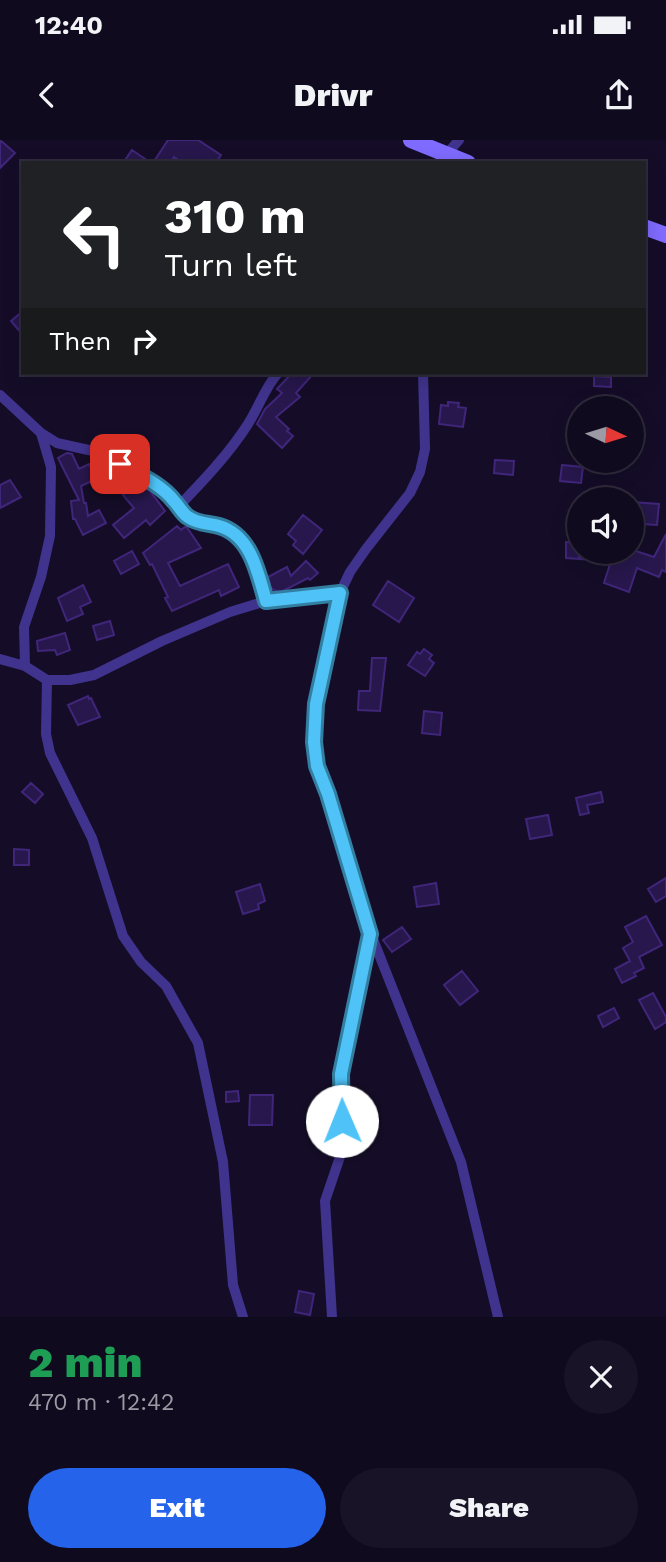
<!DOCTYPE html>
<meta charset="utf-8">
<style>
body{margin:0;font-family:"Work Sans",sans-serif;background:#191327;color:#f1f3f6;height:100vh;display:flex;flex-direction:column;font-size:26px;white-space:nowrap}
*{box-sizing:border-box;margin:0}
p{font-size:23px;color:#9c9aa4}
.icon{flex:none;width:38px;height:38px;fill:none;stroke:currentColor;stroke-width:2;stroke-linecap:round;stroke-linejoin:round}
.map{position:relative;height:1177px;overflow:hidden}
.side{display:flex;flex-direction:column;background:#100a1e;flex:1}
.side>*{flex:none}
.top-card{position:absolute;left:21px;top:21px;width:625px;height:214px;border-radius:0px;box-shadow:0 4px 18px #0003,0 0 0 2px #302b3c;background:#202124;color:#fff;overflow:hidden}
.needle{width:46px;rotate:94deg}
.fabs{position:absolute;left:567px;top:256px;display:grid;gap:14px}
.fabs a{display:grid;place-items:center;width:77px;height:77px;border-radius:50%;background:#100a1e;box-shadow:0 4px 18px #0003,0 0 0 2px #302b3c;font-size:35px}
.pin{position:absolute;display:grid;place-items:center;width:60px;height:60px;color:#fff;margin:-30px;border-radius:14px;box-shadow:0 4px 10px #0006}
.me{position:absolute;width:77px;margin:-38px;rotate:359deg;stroke-linejoin:round;filter:drop-shadow(0 0 5px #0008)}
.turn{display:flex;align-items:center;gap:24px;height:147px;padding:0 28px;font-size:32px}
.turn .icon{width:91px;height:91px;stroke-width:2.5}
.turn b{display:block;font-size:49px;line-height:60px}
.then{display:flex;align-items:center;height:66px;padding:0 28px;background:#0003;gap:14px;font-size:26px}
.round{display:grid;place-items:center;flex:none;width:74px;height:74px;border-radius:37px;background:#191327}
.overview{display:flex;align-items:center;justify-content:space-between;height:119px;padding:0 28px}
h1{font-size:42px;font-weight:800;line-height:52px;color:#1e9e55}
.primary-button{display:flex;gap:14px;margin-top:auto;padding:14px 28px}
.primary-button a{flex:1;height:80px;border-radius:42px;background:#2563eb;color:#fff;font-size:28px;font-weight:800;line-height:80px;text-align:center}
.primary-button a+a{background:#191327;color:#f1f3f6}
.status{display:flex;justify-content:space-between;align-items:center;height:49px;padding:0 35px;background:#100a1e;direction:ltr}
.status svg{height:19px;fill:currentColor}
header{display:flex;justify-content:space-between;align-items:center;height:91px;padding:0 28px;background:#100a1e;font-size:32px;font-weight:800}
.map>svg:first-child{display:block}
.building{fill:#27174c;stroke:#40267a;stroke-width:2}
.lines{fill:none;stroke-linecap:round;stroke-linejoin:round}
.street{stroke:#40338d;stroke-width:10}
.secondary{stroke:#7f6bff;stroke-width:16}
.route-casing{stroke:#337fa1;stroke-width:18}
.route{stroke:#4fc3f7;stroke-width:12}
</style>
<div class="status"><b>12:40</b><svg viewBox="0 0 49 12"><path d="M0 12V9h3v3zM5 12V6h3v6zM10 12V3h3v9zM15 12V0h3v12zM26 1h20v11H26zM47 4h2v5h-2z"/></svg></div>
<header><svg class="icon" aria-label="back" viewBox="0 0 24 24"><path d="M15 5l-7 7 7 7"/></svg>Drivr<svg class="icon" aria-label="share" viewBox="0 0 24 24"><path d="M12 15V3M7 8l5-5 5 5M5 13v7h14v-7"/></svg></header>
<div class="map">
<svg width="666" height="1177" viewBox="0 0 666 1177">
<rect width="100%" height="100%" fill="#150d28"/>
<path class="building" d="M0,0L15,13L0,28Z
M168,0H198L221,15L216,23H183L174,17L170,23H153Z
M132,10L151,23H123Z
M23,171V195L11,181Z
M292,233H314L296,253L300,257L276,277L289,289L287,291L293,296L282,308L257,284L265,269L282,253L277,249Z
M594,236L611,237V247L594,246Z
M448,262L459,263L458,267L466,268L463,287L439,284L441,265L448,266Z
M67,313L72,314L79,329L89,324L96,339L81,346L84,363H86L88,376L99,370L106,383L83,395L75,379H73L71,361L79,360L58,318Z
M495,320L514,321L513,335L494,333Z
M562,325L583,327L581,343L560,341Z
M10,340L21,357L0,368V345Z
M137,342L150,351L165,371L150,385L146,380L124,398L113,385L134,368L123,355Z
M632,362L659,364L657,385L643,384L642,387H640L636,405H632Z
M303,375L322,390L303,414L293,405L296,401L288,394Z
M177,386L181,390L186,386L201,408L168,423L180,446L228,424L239,447L221,456L219,450L172,471L165,458L168,457L152,424L150,425L143,413Z
M666,394V432L662,430L659,437L637,428L629,452L604,443L611,421L580,419V411H636L654,417Z
M566,402L578,403L579,419L566,418Z
M132,411L139,424L121,434L114,421Z
M306,421L318,433L310,440L308,438L283,451L274,452L276,451L271,448L268,437L287,427L291,436Z
M388,441L414,458L399,482L373,465Z
M83,445L91,462L80,467L83,474L67,481L58,458Z
M110,481L114,495L97,500L93,486Z
M65,493L70,510L57,515L55,510L38,511L37,501Z
M424,509L432,515L429,519L434,523L425,536L408,525L417,512L420,514Z
M372,518H386L380,571L358,570L359,551H370Z
M88,556L89,559L91,558L100,577L78,585L68,565Z
M424,571L442,573L440,595L422,593Z
M31,643L43,654L35,663L22,652Z
M601,652L603,662L587,665L589,673L580,675L576,658Z
M548,675L552,695L530,699L526,679Z
M14,709L29,710V725H14Z
M666,738V756L656,762L648,749Z
M436,743L439,764L417,767L414,747Z
M260,744L265,761L258,764L259,769L243,774L236,752Z
M646,776L662,805L639,817L644,828L634,833L636,836L622,843L615,829L630,821L623,808L633,802L625,787Z
M402,787L411,799L392,812L383,800Z
M462,831L478,851L460,865L444,845Z
M653,853L666,877V882L655,889L639,860Z
M614,868L619,878L603,887L598,876Z
M238,951L239,961L226,962V952Z
M250,955H273L272,985H249Z
M299,1151L314,1154L310,1175L295,1172Z"/>
<g class="lines">
<path class="street" d="M439,23L459,0
M423,233L425,309L420,332L410,353L366,409L350,432L340,453L316,564L314,602L317,626L328,654L371,794L461,1022L498,1177
M0,255L41,293L51,327L50,396L41,437L24,487L25,526
M41,293L57,303L93,311L120,324L149,340L174,360L186,376L197,382L221,386L238,396L258,432L266,461
M178,367C202,342 229,314 248,284C259,267 265,247 278,233
M0,519L25,526L47,540H70L94,535L162,501L230,472L266,461L340,453
M47,540L46,594L50,613L92,698L123,796L141,822L166,846L198,903L223,1022L233,1145L243,1177
M332,1177L325,1061L343,1008L341,934L371,794"/>
<path class="secondary" d="M411,0L468,23
M644,87L666,95"/>
</g>
<g class="lines">
<defs>
<path id="route" d="M120,324C137,334 161,344 174,361C179,366 182,373 188,377C198,384 208,383 219,386C251,395 258,433 266,461L340,453L316,564L314,602L317,626L328,654L370,794L341,934L342,981"/>
</defs>
<use href="#route" class="route-casing"/>
<use href="#route" class="route"/>
</g>
</svg>
<div class="fabs">
<a><svg class="needle" viewBox="-14 -14 28 28"><path d="M0-13l5 13h-10z" fill="#e53935"/><path d="M0 13l5-13h-10z" fill="#9c9aa4"/></svg></a>
<a><svg class="icon" aria-label="sound" viewBox="0 0 24 24"><path d="M4 9h4l5-4v14l-5-4H4zM17 9q2 3 0 6"/></svg></a>
</div>
<div class="pin" style="left:120px;top:324px;background:#d93025"><svg class="icon" aria-label="arrive" viewBox="0 0 24 24"><path d="M6 21V4h12l-3 4 3 4H6"/></svg></div>
<svg class="me" style="left:342px;top:981px" viewBox="-20 -20 40 40"><circle r="19" fill="#fff"/><path d="M0-13L10 11 0 6-10 11z" fill="#4fc3f7"/></svg>
<div class="top-card">
<div class="turn"><svg class="icon" aria-label="left" viewBox="0 0 24 24"><path d="M17 20v-9H6M10 6l-5 5 5 5"/></svg><div><b>310 m</b>Turn left</div></div>
<div class="then">Then<svg class="icon" aria-label="right" viewBox="0 0 24 24"><path d="M7 20v-9h11M14 6l5 5-5 5"/></svg></div>
</div>
</div>
<section class="side">
<div class="overview"><div><h1>2 min</h1><p>470 m · 12:42</p></div><a class="round"><svg class="icon" aria-label="close" viewBox="0 0 24 24"><path d="M6 6l12 12M18 6L6 18"/></svg></a></div>
<div class="primary-button"><a>Exit</a><a>Share</a></div>
</section>
